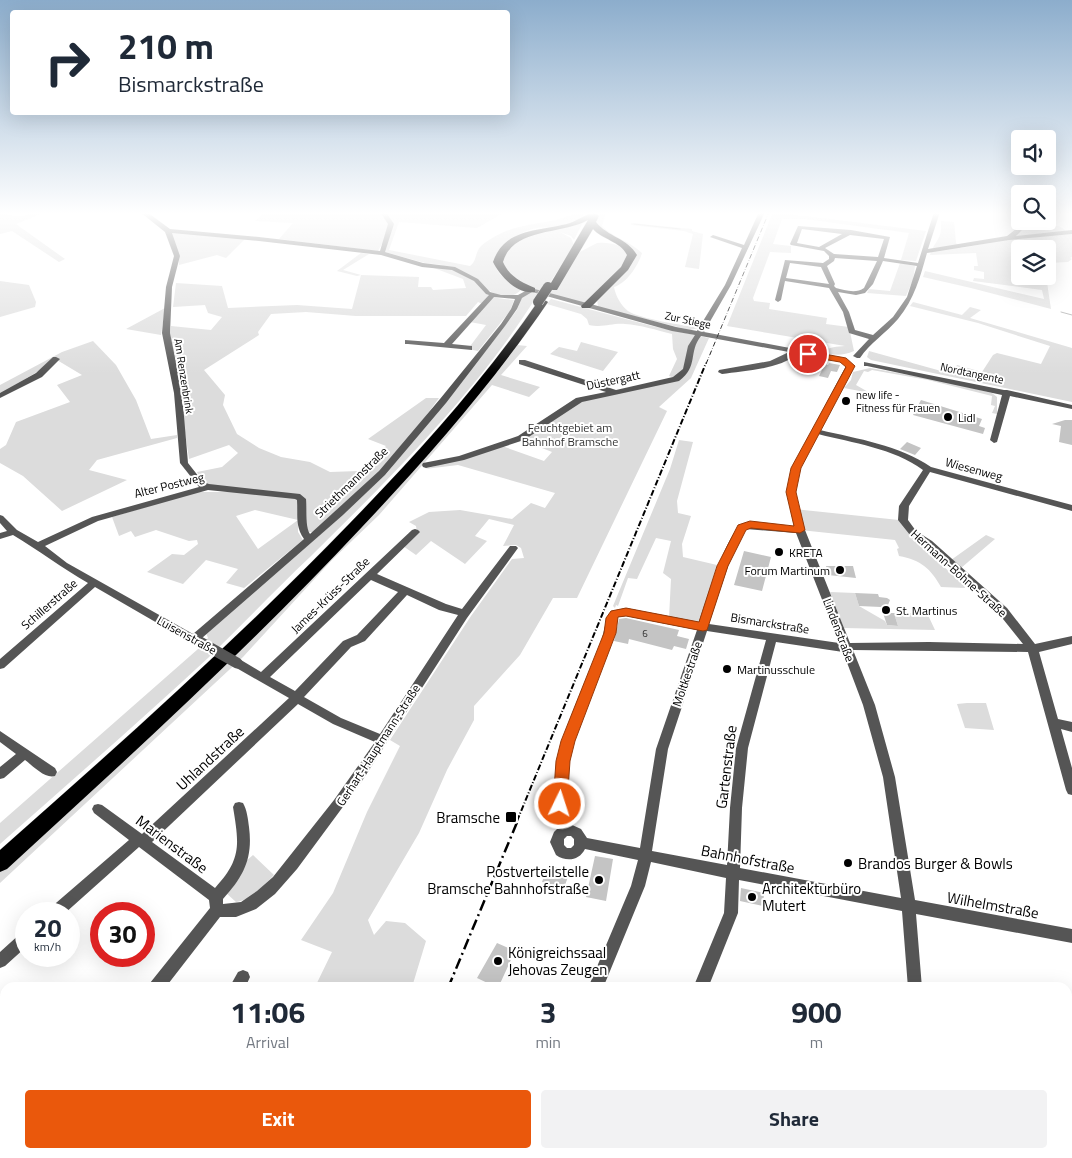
<!DOCTYPE html>
<meta charset="utf-8">
<style>
body{margin:0;font-family:"Titillium Web",sans-serif;background:#f2f2f3;color:#1f2937;height:100vh;display:flex;flex-direction:column;font-size:19px;white-space:nowrap}
*{box-sizing:border-box;margin:0}
p{font-size:16px;color:#747a83}
.icon{flex:none;width:28px;height:28px;fill:none;stroke:currentColor;stroke-width:2;stroke-linecap:round;stroke-linejoin:round}
.map{position:relative;flex:1;overflow:hidden}
.side{position:absolute;left:0px;top:982px;width:1072px;height:176px;display:flex;flex-direction:column;background:#fff;border-radius:15px 15px 0 0;box-shadow:0 5px 20px #0002}
.side>*{flex:none}
.banner{position:absolute;left:10px;top:10px;width:500px;height:105px;border-radius:5px;box-shadow:0 5px 20px #0002;background:#fff;color:#1f2937;overflow:hidden}
.fabs{position:absolute;left:1011px;top:130px;display:grid;gap:10px}
.fabs a{display:grid;place-items:center;width:45px;height:45px;border-radius:5px;background:#fff;box-shadow:0 5px 20px #0002;font-size:25px}
.speed{position:absolute;left:15px;top:902px;display:flex;gap:10px;font-size:25px;font-weight:700;text-align:center}
.speed>*{display:grid;place-content:center;width:65px;height:65px;border-radius:50%;background:#fff;box-shadow:0 5px 20px #0002;line-height:1}
.speed small{font-size:12px;font-weight:400}
.speed .limit{border:8px solid #d22;background:#fff;color:#111}
.pin{position:absolute;display:grid;place-items:center;width:42px;height:42px;color:#fff;margin:-21px;border:2px solid #fff;border-radius:50%;box-shadow:0 1px 5px #0007}
.me{position:absolute;width:55px;margin:-28px;rotate:4deg;stroke-linejoin:round;filter:drop-shadow(0 0 4px #0008)}
.turn{display:flex;align-items:center;gap:18px;height:105px;padding:0 25px;font-size:22px}
.turn .icon{width:65px;height:65px;stroke-width:2.5}
.turn b{display:block;font-size:35px;line-height:42px}
.eta{display:flex;justify-content:space-evenly;align-items:center;height:85px;text-align:center}
.eta b{font-size:30px;font-weight:700;line-height:35px}
.primary-button{display:flex;gap:10px;margin-top:auto;padding:10px 25px}
.primary-button a{flex:1;height:58px;border-radius:5px;background:#ea580c;color:#fff;font-size:20px;font-weight:700;line-height:58px;text-align:center}
.primary-button a+a{background:#f2f2f3;color:#1f2937}
.map>svg:first-child{display:block}
.green{fill:#dcdcdc;fill-rule:evenodd}
.lines{fill:none;stroke-linecap:round;stroke-linejoin:round}
.stream{stroke:#a3a3a3;stroke-width:1}
.building{fill:#c4c4c4}
.highway-casing{stroke:#dbdbdb;stroke-width:1}
.minor{fill:#555;fill-rule:evenodd}
.highway{fill:#000;fill-rule:evenodd}
.rail-far2{stroke:#000;stroke-width:1;stroke-dasharray:5 2 0.5 2;stroke-linecap:butt}
.rail-far1{stroke:#000;stroke-width:2;stroke-dasharray:6 2 1 2;stroke-linecap:butt}
.rail{stroke:#000;stroke-width:2.5;stroke-dasharray:11 4 2 4;stroke-linecap:butt}
.highway-bridge-casing{stroke:#dbdbdb;stroke-width:11;stroke-linecap:butt}
.minor-bridge{stroke:#555;stroke-width:11}
.highway-bridge{stroke:#000;stroke-width:10}
.route{fill:#ea580c;stroke:#983908}
.poi-dot{fill:#000;stroke:#fff;stroke-width:2}
.labels{text-anchor:middle;dominant-baseline:central;stroke-width:4;stroke-linejoin:round;paint-order:stroke}
.number-label{font-size:10px;fill:#313131}
.far-street-label{font-size:11px;fill:#000;stroke:#fff}
.far-poi-label{font-size:11px;fill:#000;stroke:#fff;text-anchor:start}
.street-label{font-size:12px;fill:#000;stroke:#fff}
.poi-label{font-size:12px;fill:#000;stroke:#fff;text-anchor:start}
.park-label{font-size:12px;fill:#333;stroke:#fff}
.near-street-label{font-size:15px;fill:#000;stroke:#fff}
.near-poi-label{font-size:15px;fill:#000;stroke:#fff;text-anchor:start}
</style>
<div class="map">
<svg width="1072" height="1158" viewBox="0 0 1072 1158">
<rect width="100%" height="100%" fill="#fff"/>
<path class="green" d="M39,212H46L16,224L65,259L59,262L12,231L0,234V214L22,216Z
M265,212H505L477,228L399,222L389,250L470,266C477,261 475,252 481,246C505,226 527,226 556,220C570,217 571,212 586,212C575,230 550,225 532,229C516,234 482,254 500,274C506,281 514,285 522,289C507,305 487,291 476,280C488,298 493,298 514,300L510,311L478,351L468,349L486,325L470,322L485,305L478,302L466,316H356L306,312L271,314L258,332L259,335L204,370L225,395L223,405L237,434L259,448L281,457L310,462L330,472L359,471L386,446L368,439L426,398H439L423,420L378,473L313,532H309L305,529L306,516L294,494L220,487L203,483L197,472L222,467L238,453L229,445L189,459L170,333L171,326L211,330L222,317L208,313L205,305L173,307L176,283L222,286L228,308L297,305L352,309L361,275L357,276L337,271L361,253L369,254L343,270L361,275L419,277L418,287H431L433,290L466,288L463,279L434,268L443,265L425,263L385,252L382,244L378,251L279,239L293,223L255,221Z
M601,212H606L602,226C613,238 630,241 642,253C638,266 627,283 614,287C616,297 621,305 628,311C640,319 683,325 699,328L690,330L604,309L598,306L597,300C608,288 634,268 635,252L629,246L599,230L597,220Z
M773,212L926,231L916,261L901,260L909,233L805,219H782L773,244L791,246V253L770,252L753,298L754,301L770,303L769,309L827,318L826,324L849,327L854,351C843,356 834,355 823,353C828,346 838,347 845,346L727,326Z
M584,220L574,240L571,236L560,232L571,238L574,245L543,294C527,289 505,283 499,265C489,234 568,229 584,220Z
M941,221L954,222L956,243L961,248L1012,239L1072,234V257L1070,258L1072,259L1068,262L1048,263V249H1020V276H1046L1051,309L971,288L923,277L925,271L1044,299L1042,290L973,281L974,278L984,279V272L974,270V266H978L976,253L930,255C936,238 942,241 941,221Z
M631,223L692,229V231L703,234L699,269L685,267L693,234L684,231L631,225Z
M1059,226L1068,232L1014,237L1024,227Z
M171,232L245,239L226,258L217,255L179,265V255Z
M597,243C612,242 621,245 632,255L586,306L548,295L574,255Z
M900,263L915,266L913,280L906,296L867,293L869,289L890,291Z
M0,281L29,285L36,302L35,307L0,317Z
M530,292L538,294C480,389 389,479 310,557C275,590 242,625 208,658C140,721 70,782 0,844V823L198,649L208,638L206,633L344,514L387,473L488,348L517,310L521,299Z
M551,299L652,326L709,338L691,378L659,407L667,411L577,598H553L520,655L474,706V720L447,770L419,833L368,920L374,935L386,921L405,923L426,941L412,987H315L332,952L301,940L333,893L367,812L400,746L390,740L471,616L512,559L524,558L521,548L516,545L503,546L514,525L489,519L475,536L487,541L465,564L431,541L416,555L403,546L417,532L416,526L409,522L429,512L460,510L512,519L531,503L545,508L555,493L458,465L425,469L502,446L544,461L552,452L522,440L578,402L678,379L669,376L677,359L673,349L672,334C656,330 641,325 625,324C611,323 604,328 589,325L587,319L581,314L547,304Z
M913,302L962,315L970,307L981,310L970,318L1072,348V402L871,360L867,357L869,351L952,374L957,365L982,372L993,355L997,353L1041,364L1050,346L978,323L910,306Z
M165,308L161,335L126,329Z
M93,341L116,365L136,400L151,439L177,435V438L97,460L89,470L127,480L62,511L23,476L0,463V449L6,445L16,422L70,402L57,385L82,375L57,360L0,394V385L62,352Z
M581,342L618,352L603,371L550,354L559,347L577,351Z
M517,345L527,346L501,375L540,387L529,397L492,385L379,515L332,560L243,657L0,883V869L223,664Z
M870,368L943,381L992,393L997,397V414L992,413L995,406L991,405L992,396L928,380L872,370L868,372L864,371L856,385L870,393L844,388L851,380L853,372Z
M679,440L693,442L677,501L678,513L691,516L682,544L683,557L717,565L699,622L669,618L671,579L663,573L671,541L656,538L637,579L628,578L618,606L616,605L615,608L613,606L670,469Z
M196,492H246L295,498L298,500V532L303,540L244,588L226,583L238,569L206,560L183,584L147,572L172,554L184,555L198,544L197,540L189,541L156,530L135,537L131,531L119,536L112,517ZM255,510L298,520L258,549L236,516Z
M794,509L899,520L914,538L931,552L930,555L964,584L965,588L941,587C931,569 921,560 899,556L897,549L899,548L895,540L800,530Z
M986,535L995,539L961,568L951,560Z
M830,592L855,593L859,606L885,621L887,625L898,626L894,613H927L935,630L844,628Z
M967,703H986L994,730L965,728L957,704Z
M253,855L274,875C264,885 252,900 236,902L225,892L245,862Z"/>
<g class="lines">
<path class="stream" d="M634,224L680,229
M1061,312L1072,315"/>
</g>
<path class="building" d="M820,363L828,365L829,363L840,365L837,372L831,371L828,378L819,376L822,370L817,369Z
M921,400L982,419L979,426L985,428L983,434L913,415Z
M1065,420H1072V445L1059,442L1061,426L1052,424Z
M907,442L921,448L915,455L900,449Z
M744,551L771,557L762,591L734,585Z
M826,566H853L856,578L828,575Z
M855,593L878,594L879,597L887,598L890,600L888,605L890,613H894L898,626L887,625L881,607L859,606Z
M626,618L679,630L677,636L689,639L686,649L674,646L672,650L629,639L628,644L614,641L619,619Z
M595,856L613,859L606,901L586,897Z
M548,865L570,871L564,888L542,882Z
M741,888L764,893L763,906L740,901Z
M497,943L515,951L498,988L477,978Z"/>
<g class="lines">
<defs>
<path id="highway" d="M595,213L599,216L596,222C608,237 627,238 637,255L628,270L590,308H582L581,306L621,267L627,255C620,241 603,240 593,229L557,290H549L548,288L588,220C562,235 513,227 503,262C509,276 521,282 535,288V292C517,295 500,276 493,262C505,227 540,232 570,223C579,220 585,214 595,213Z
M543,299L548,302C493,383 429,456 362,527C250,647 128,758 7,869L0,872V850C120,744 240,637 351,522C419,452 484,380 539,300Z"/>
</defs>
<use href="#highway" class="highway-casing"/>
<path class="minor" d="M140,212H147L170,229L259,237L380,251L388,224L380,212H386L394,224L385,252L423,263L455,267L478,279L490,292L501,295H518L531,288L676,327L697,331L725,285L742,248L710,237L713,235L744,245L759,212H765L731,285L704,332L843,358L847,360L843,362L797,354C781,369 743,371 722,374L718,372L719,370L770,361L789,352L701,336C688,352 699,366 679,381L582,402L524,440L464,460L426,468L423,467L422,465L423,463L459,456L518,436L576,398L606,392L519,364V360H525L616,390L673,377L683,369L688,346L695,335L672,331L532,292L522,298L517,309L505,326L446,403L385,475L343,515L202,638L203,641L202,644L198,645L190,642L95,587L4,668L0,669V659L88,583C62,568 38,550 13,535L0,539V533L7,531L0,523V515L3,516L17,530L38,542L92,517L199,487L180,463L174,393L162,333L166,287L174,256L165,232ZM172,233L259,241L381,255L422,267L452,270L474,281L486,294L489,295L444,343L405,340V344H408L472,350V346L452,344L494,297L515,299L511,309L501,324L440,399L379,471L310,534C305,527 307,509 306,499L300,494L209,484L203,482L188,463L182,393L170,333L172,287L180,256ZM208,490L295,499L297,500C298,516 295,526 304,539L193,634L67,563L45,546L98,521Z
M934,212H940L928,249L1007,236L1016,229L1020,220V221H1025L1022,230L1016,236L1072,230V234L1009,240L927,253C920,277 915,298 898,319C886,333 870,343 860,358H857L853,356L869,339L849,333L843,312L829,288L785,281L781,300L778,302L775,300L785,260L823,263L829,259V256L824,251L791,245L790,244L798,226L851,230L890,237L884,258L918,263ZM802,229L842,234L819,247L797,243ZM850,235L884,239L878,257L834,254L825,248ZM835,258L877,261L864,288C856,294 844,290 836,288L834,286L835,284L827,266L834,261ZM883,261L917,266L907,297L893,317L873,335L855,330L849,312L838,292L856,295L865,293L873,284ZM790,263L821,267L829,284L786,278Z
M53,357H56L60,359L42,377L0,398V393L36,373Z
M864,362L1004,390H1007L1072,405V409L1010,396L997,442L994,443L990,440L1002,395L867,366H864Z
M847,364H850L854,366L820,430C858,439 899,445 931,467L1072,505V511L930,472L909,506L908,520L916,531L932,541L1007,608L1035,644L1072,636V644L1039,652L1058,719L1072,722V732L1061,729L1072,768V795L1068,794L1066,790L1028,652L853,650L875,705L895,777L915,900L1072,929V943L916,914L922,988H908L902,911L739,880L738,913L708,988H693L724,913L726,878L651,862L645,886L603,988H588L631,886L638,860L585,849C579,861 566,862 556,855L550,842L554,832L558,828C544,763 576,706 599,648C604,635 604,623 611,611L626,608L699,622C705,604 728,528 744,523L794,527L787,492L792,468ZM818,434C853,443 893,448 923,470L899,506L898,520L910,535L926,545L999,614L1023,644L929,642L850,643L805,530L795,492L800,468ZM746,529L796,533L839,643L709,624L728,566ZM626,616L697,630L656,749L640,848L587,838L581,829L570,824C556,761 588,705 610,647C614,637 614,627 618,617ZM707,631L766,640L736,748L730,808L727,865L652,851L668,749ZM776,642L843,652L863,705L883,777L901,898L740,868L742,808L748,748ZM567,836H571L574,839V845L571,848H567L564,845V839Z
M415,529L418,530L420,532L418,534L377,574L446,604L462,609L510,546H516L518,548L467,618L362,781L297,869L275,894L256,909L236,917H220L165,988H148L150,983L210,908L209,900L139,847L64,914H47L49,909L129,840L94,813L92,809L94,805L98,804L102,805L142,834L289,698L233,666L232,663L233,660H241L261,672L412,530ZM371,580L398,592L357,635L343,641L295,691L270,677ZM407,595L439,610L458,615L380,734L341,718L304,697L351,647L365,641ZM298,704L333,724L375,742L334,800L273,877L257,891L241,902L223,904V899C244,876 253,858 249,827C248,819 247,810 243,803L239,802L235,803L233,807C239,844 242,859 215,888L152,842Z
M0,731L55,768L57,772L55,776C45,779 33,766 25,760L4,778L0,779V767L16,754L0,742Z
M26,931V947L5,966L0,968V952L21,933Z
M243,970L248,972L250,977L245,988H229L238,972Z
M5,1143V1154H12L9,1158H0V1145Z
M91,1154H110L111,1158H92Z
M515,1154H532L531,1158H514Z
M624,1154H640L639,1158H623Z
M907,1154H923L922,1158H906Z"/>
<use href="#highway" class="highway"/>
<path class="rail-far2" d="M706,364L769,212"/>
<path class="rail-far1" d="M517,821L706,363"/>
<path class="rail" d="M448,988L518,820
M361,1158L363,1154
M370,1158L373,1154"/>
<defs>
<path id="highway-bridge" d="M538,302L548,287"/>
</defs>
<use href="#highway-bridge" class="highway-bridge-casing"/>
<path class="minor-bridge" d="M200,642L237,663"/>
<use href="#highway-bridge" class="highway-bridge"/>
</g>
<linearGradient id="sky" x2="0" y2="1"><stop stop-color="#8cadcc"/><stop offset="0.57" stop-color="#fff"/><stop offset="1" stop-color="#fff" stop-opacity="0"/></linearGradient>
<rect width="1072" height="374" fill="url(#sky)"/>
<path class="route" d="M808,351L846,358L855,366L801,468L796,492L805,530L800,533L751,528L746,530L728,566L707,630L703,631L626,616L618,617L616,633L575,741L570,761L567,804L565,808L560,810L555,808L553,804L556,761L561,741L604,633L606,618L611,611L626,608L699,622L717,566L738,525L750,521L794,526L786,492L791,468L846,367L840,362L805,356V352Z"/>
<g class="poi-dot">
<circle cx="846" cy="401" r="5"/>
<circle cx="948" cy="417" r="5"/>
<circle cx="779" cy="552" r="5"/>
<circle cx="840" cy="570" r="5"/>
<circle cx="886" cy="610" r="5"/>
<circle cx="727" cy="669" r="5"/>
<rect x="505" y="811" width="12" height="12" rx="2.5"/>
<circle cx="848" cy="863" r="5"/>
<circle cx="599" cy="880" r="5"/>
<circle cx="752" cy="897" r="5"/>
<circle cx="498" cy="961" r="5"/>
</g>
<g class="labels">
<g class="number-label">
<text x="645" y="633">6</text>
</g>
<g class="far-street-label">
<text transform="translate(688 320) rotate(12)">Zur Stiege</text>
<text transform="translate(972 373) rotate(12)">Nordtangente</text>
<text transform="translate(184 376) rotate(81)">Am Renzenbrink</text>
</g>
<g class="far-poi-label">
<text x="856" y="395">new life -<tspan x="856" dy="13">Fitness für Frauen</tspan></text>
</g>
<g class="street-label">
<text transform="translate(613 380) rotate(-12)">Düstergatt</text>
<text transform="translate(974 469) rotate(15)">Wiesenweg</text>
<text transform="translate(351 482) rotate(-44)">Striethmannstraße</text>
<text transform="translate(169 485) rotate(-14)">Alter Postweg</text>
<text transform="translate(959 573) rotate(42)">Hermann-Bohne-Straße</text>
<text transform="translate(330 595) rotate(-44)">James-Krüss-Straße</text>
<text transform="translate(49 604) rotate(-41)">Schillerstraße</text>
<text transform="translate(770 623) rotate(9)">Bismarckstraße</text>
<text transform="translate(839 630) rotate(69)">Lindenstraße</text>
<text transform="translate(187 635) rotate(29)">Luisenstraße</text>
<text transform="translate(687 674) rotate(-71)">Moltkestraße</text>
<text transform="translate(378 745) rotate(-57)">Gerhart-Hauptmann-Straße</text>
</g>
<g class="poi-label">
<text x="958" y="417">Lidl</text>
<text x="789" y="552">KRETA</text>
<text x="830" y="570" text-anchor="end">Forum Martinum</text>
<text x="896" y="610">St. Martinus</text>
<text x="737" y="669">Martinusschule</text>
</g>
<g class="park-label">
<text x="570" y="427">Feuchtgebiet am<tspan x="570" dy="14">Bahnhof Bramsche</tspan></text>
</g>
<g class="near-street-label">
<text transform="translate(210 758) rotate(-43)">Uhlandstraße</text>
<text transform="translate(726 767) rotate(-83)">Gartenstraße</text>
<text transform="translate(172 844) rotate(37)">Marienstraße</text>
<text transform="translate(748 859) rotate(11)">Bahnhofstraße</text>
<text transform="translate(993 905) rotate(10)">Wilhelmstraße</text>
</g>
<g class="near-poi-label">
<text x="500" y="817" text-anchor="end">Bramsche</text>
<text x="858" y="863">Brandos Burger &amp; Bowls</text>
<text x="589" y="871" text-anchor="end">Postverteilstelle<tspan x="589" dy="17">Bramsche Bahnhofstraße</tspan></text>
<text x="762" y="888">Architekturbüro<tspan x="762" dy="17">Mutert</tspan></text>
<text x="508" y="952">Königreichssaal<tspan x="508" dy="17">Jehovas Zeugen</tspan></text>
</g>
</g>
</svg>
<div class="fabs">
<a><svg class="icon" aria-label="sound" viewBox="0 0 24 24"><path d="M4 9h4l5-4v14l-5-4H4zM17 9q2 3 0 6"/></svg></a>
<a><svg class="icon" aria-label="search" viewBox="0 0 24 24"><circle cx="10" cy="10" r="6"/><path d="M15 15l6 6"/></svg></a>
<a><svg class="icon" aria-label="layers" viewBox="0 0 24 24"><path d="M12 4l9 5-9 5-9-5zM3 14l9 5 9-5"/></svg></a>
</div>
<div class="speed"><div>20<small>km/h</small></div><div class="limit">30</div></div>
<div class="pin" style="left:808px;top:354px;background:#d93025"><svg class="icon" aria-label="arrive" viewBox="0 0 24 24"><path d="M6 21V4h12l-3 4 3 4H6"/></svg></div>
<svg class="me" style="left:560px;top:804px" viewBox="-20 -20 40 40"><circle r="17" fill="#ea580c" stroke="#fff" stroke-width="3"/><path d="M0-11L8 9 0 5-8 9z" fill="#fff"/></svg>
<div class="banner">
<div class="turn"><svg class="icon" aria-label="right" viewBox="0 0 24 24"><path d="M7 20v-9h11M14 6l5 5-5 5"/></svg><div><b>210 m</b>Bismarckstraße</div></div>
</div>
<section class="side">
<div class="eta">
<div><b>11:06</b><p>Arrival</p></div>
<div><b>3</b><p>min</p></div>
<div><b>900</b><p>m</p></div>
</div>
<div class="primary-button"><a>Exit</a><a>Share</a></div>
</section>
</div>
